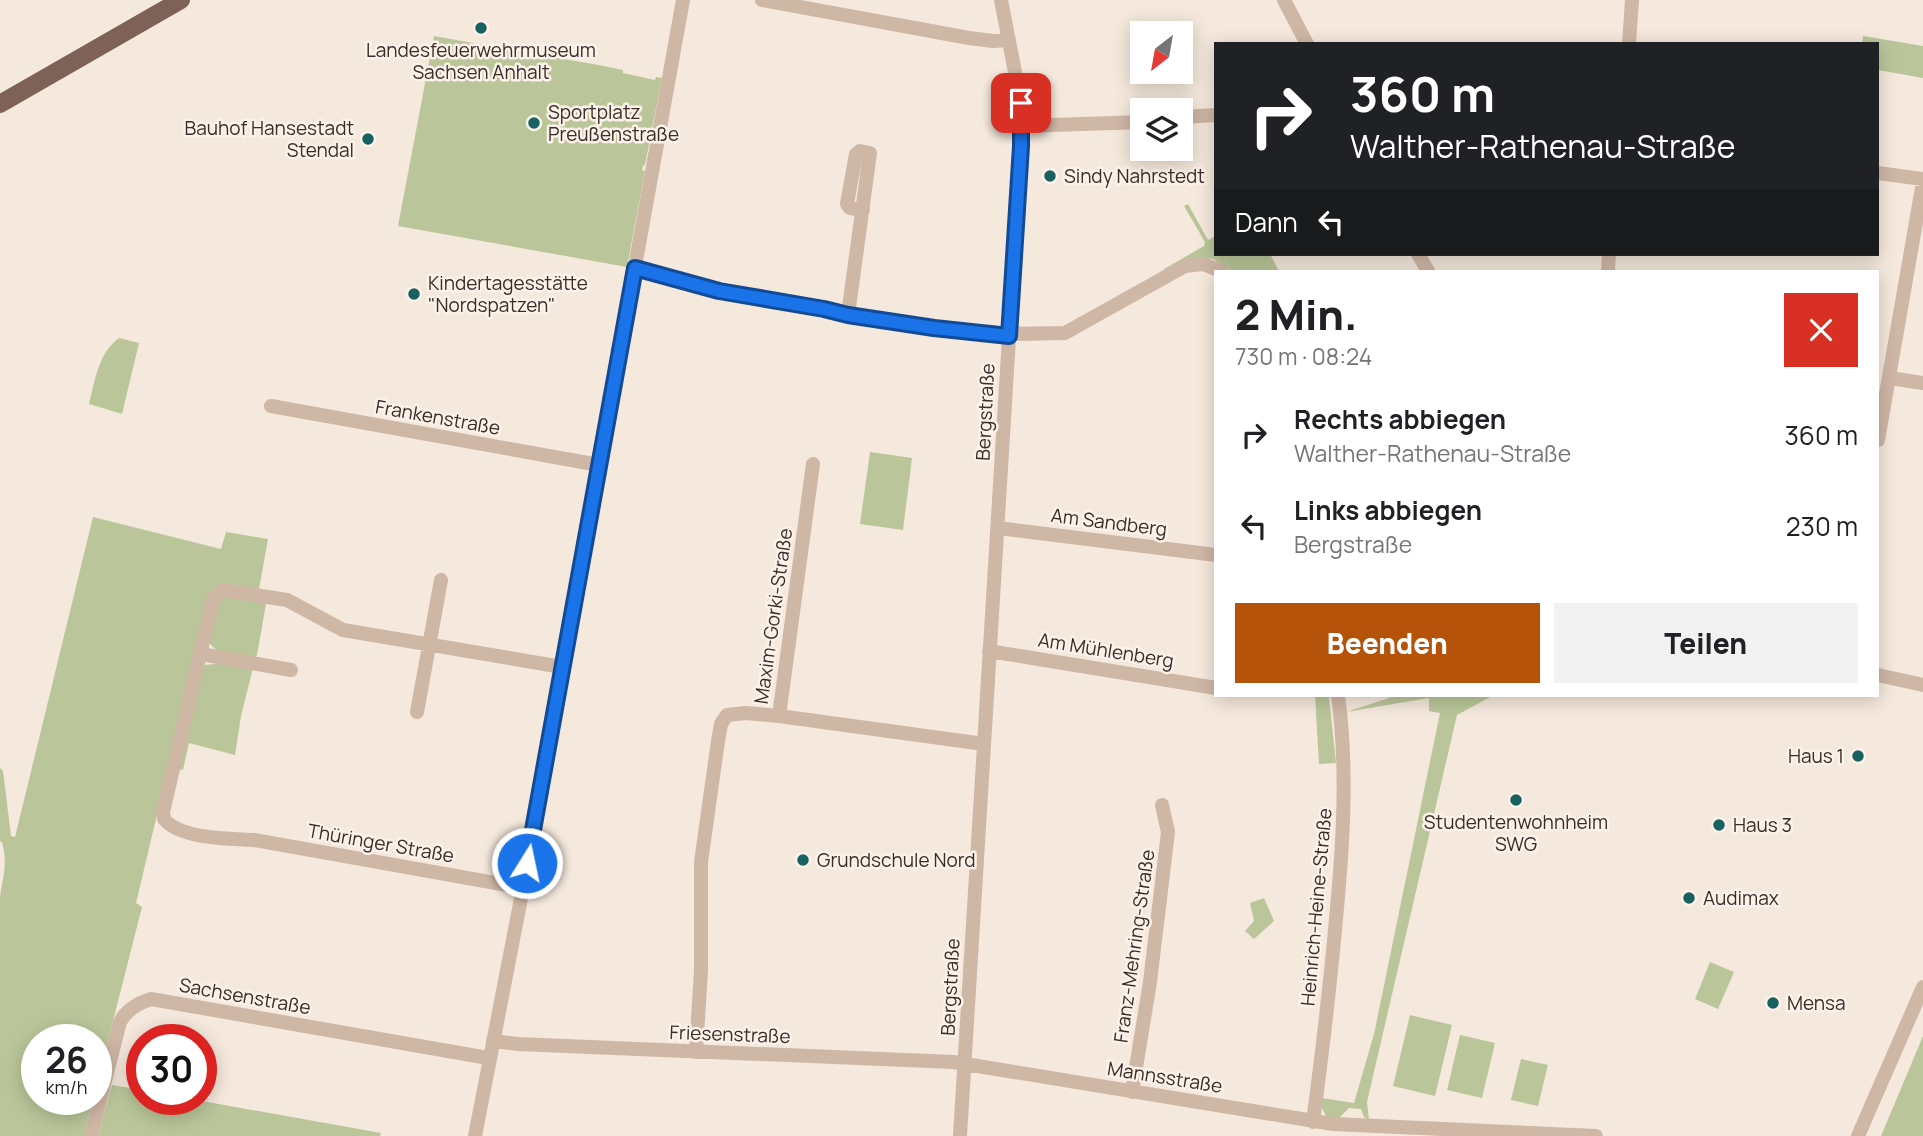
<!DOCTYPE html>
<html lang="de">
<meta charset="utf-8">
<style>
body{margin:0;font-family:Manrope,sans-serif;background:#f2f2f2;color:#202124;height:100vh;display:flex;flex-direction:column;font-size:26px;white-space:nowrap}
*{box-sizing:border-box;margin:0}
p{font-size:23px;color:#757577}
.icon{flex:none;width:38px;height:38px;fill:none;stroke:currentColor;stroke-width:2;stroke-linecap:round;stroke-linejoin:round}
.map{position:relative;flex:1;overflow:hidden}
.side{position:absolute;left:1214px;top:270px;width:665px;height:427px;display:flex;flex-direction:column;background:#fff;border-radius:0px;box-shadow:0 4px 18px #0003}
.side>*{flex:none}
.banner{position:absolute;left:1214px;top:42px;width:665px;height:214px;border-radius:0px;box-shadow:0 4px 18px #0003;background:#202124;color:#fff;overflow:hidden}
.needle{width:46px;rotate:211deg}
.tools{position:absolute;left:1130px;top:21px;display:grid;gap:14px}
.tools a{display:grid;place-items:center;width:63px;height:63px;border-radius:0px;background:#fff;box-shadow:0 4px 18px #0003;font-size:35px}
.speed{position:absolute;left:21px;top:1024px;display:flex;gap:14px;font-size:35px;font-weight:700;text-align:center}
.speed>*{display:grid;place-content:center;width:91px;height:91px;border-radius:50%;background:#fff;box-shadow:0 4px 18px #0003;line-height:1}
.speed small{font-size:18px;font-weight:400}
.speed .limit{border:10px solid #d22;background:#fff;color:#111}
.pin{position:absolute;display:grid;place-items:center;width:60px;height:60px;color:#fff;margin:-30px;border-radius:14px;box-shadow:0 4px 10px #0006}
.me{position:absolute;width:77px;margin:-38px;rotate:10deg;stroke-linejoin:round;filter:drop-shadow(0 0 5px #0008)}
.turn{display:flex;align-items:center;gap:24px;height:147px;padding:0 21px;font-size:32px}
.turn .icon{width:91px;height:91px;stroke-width:2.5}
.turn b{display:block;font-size:49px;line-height:60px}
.then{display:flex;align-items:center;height:66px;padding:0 21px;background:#0003;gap:14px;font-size:26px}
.round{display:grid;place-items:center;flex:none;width:74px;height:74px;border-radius:0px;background:#f2f2f2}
.head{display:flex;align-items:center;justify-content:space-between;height:119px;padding:0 21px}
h1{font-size:42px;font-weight:800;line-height:52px}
.action{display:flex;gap:14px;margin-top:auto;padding:14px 21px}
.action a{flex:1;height:80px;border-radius:0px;background:#b45309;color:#fff;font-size:28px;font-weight:800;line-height:80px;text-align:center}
.action a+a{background:#f2f2f2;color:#202124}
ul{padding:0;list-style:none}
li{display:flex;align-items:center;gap:21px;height:91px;padding:0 21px}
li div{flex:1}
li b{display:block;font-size:26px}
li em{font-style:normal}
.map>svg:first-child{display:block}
.green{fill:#bac69a}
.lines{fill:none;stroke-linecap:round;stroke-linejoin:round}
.minor{stroke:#cfb7a6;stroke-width:14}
.major{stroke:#7e6257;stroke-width:18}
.route-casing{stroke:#114b97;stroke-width:18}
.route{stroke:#1a73e8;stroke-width:12}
.poi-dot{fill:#186161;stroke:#fcf2ea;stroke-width:2.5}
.labels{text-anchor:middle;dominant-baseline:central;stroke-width:5;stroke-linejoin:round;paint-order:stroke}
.poi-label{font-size:19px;fill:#3a2d28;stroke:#fcf2ea;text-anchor:start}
.street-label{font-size:19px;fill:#3a2d28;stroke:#fcf2ea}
</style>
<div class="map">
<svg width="1923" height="1136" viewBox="0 0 1923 1136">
<rect width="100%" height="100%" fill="#f5e8dc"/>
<path class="green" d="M434,36L604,66L623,70V73L655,80L656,77L662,78L645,165L643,166L642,170L645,171L627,267L398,226Z
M1863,36L1923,46V78L1878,70V44H1862Z
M1188,204L1208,240L1216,236V254H1270L1279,271H1231L1213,259L1201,258L1184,260L1165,271L1164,269L1204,246L1205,242L1184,206Z
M119,338L139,343L122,414L89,404C95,381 98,353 119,338Z
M870,452L912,458L903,530L860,524Z
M93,517L221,549L226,532L268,539L259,589L222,583L210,592L136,903L142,907L96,1088V1040H37V1099H93L84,1136H0V897C3,876 8,864 2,842L0,841V768L3,771L11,836L15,837Z
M223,596L264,600L266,604L257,655L254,658L217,651L209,643L219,601Z
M217,661L253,668L241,716L235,755L189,743L183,770L179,769L204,665L215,664Z
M1315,695L1329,697L1336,763L1319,764Z
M1398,695H1494L1457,715L1367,1102L1369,1120L1364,1117L1361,1109L1349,1108L1338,1119L1326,1116L1321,1106L1322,1098L1354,1103L1374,1034L1440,713L1429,711V698L1346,712Z
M1264,898L1274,921L1254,939L1245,931L1254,921L1250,903Z
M1710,962L1734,972L1718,1009L1695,999Z
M1410,1015L1452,1025L1435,1096L1393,1086Z
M1460,1035L1495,1043L1482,1098L1447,1090Z
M1923,1036V1136H1881Z
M1521,1059L1548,1065L1538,1106L1511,1100Z
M112,1085L142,1090V1099H191L381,1133L380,1136H98Z"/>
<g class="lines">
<path class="minor" d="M762,0L969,38L993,41L1009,40
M1284,0L1307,44
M1629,44L1632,0
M1181,117L1216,115
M1022,126L1143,122
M1878,173L1923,179
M1418,254L1428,271
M635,268L719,291L824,309L848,315L934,328L1009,336
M1608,271L1609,254
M848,315L870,153L860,151L856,154L847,204L850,208L863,210
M1009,334L1065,333L1185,266L1203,264L1221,271
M1890,378L1923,383
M271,406L599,465
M1878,440L1923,182
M998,528L1216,555
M989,651L1216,688
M201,654L291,670
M1878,675L1923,685
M417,712L441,580
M779,716L984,744
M523,888L254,840C230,839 180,839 164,819L163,812L213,599L222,590L287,600L343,630L562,667
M493,1041L518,1044L953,1062L1333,1124L1596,1136
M696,1052L701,970V862L718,741L721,724L727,715L746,713L779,716L813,464
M1132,1092L1150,982L1168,832L1162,805
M1313,1122C1322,1054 1330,987 1336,919C1343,845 1348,770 1338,695
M91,1136L120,1022C127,1009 138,1003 151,999L488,1058
M475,1136L523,888L683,0
M960,1136L1022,126L1021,103L1001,0
M1858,1136L1923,987"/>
<path class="major" d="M0,104L181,0"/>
</g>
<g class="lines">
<defs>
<path id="route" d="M527,863L635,268L719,291L824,309L848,315L934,328L1009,336L1021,146V103"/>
</defs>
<use href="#route" class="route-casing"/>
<use href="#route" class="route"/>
</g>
<g class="poi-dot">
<circle cx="481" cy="28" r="7"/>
<circle cx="534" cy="123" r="7"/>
<circle cx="368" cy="139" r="7"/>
<circle cx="1050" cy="176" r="7"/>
<circle cx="414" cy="294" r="7"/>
<circle cx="1858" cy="756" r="7"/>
<circle cx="1516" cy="800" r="7"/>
<circle cx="1719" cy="825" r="7"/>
<circle cx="803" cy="860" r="7"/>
<circle cx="1689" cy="898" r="7"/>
<circle cx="1773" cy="1003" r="7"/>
</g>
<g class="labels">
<g class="poi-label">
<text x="481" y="50" text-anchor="middle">Landesfeuerwehrmuseum<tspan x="481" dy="22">Sachsen Anhalt</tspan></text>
<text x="548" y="112">Sportplatz<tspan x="548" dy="22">Preußenstraße</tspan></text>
<text x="354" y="128" text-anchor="end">Bauhof Hansestadt<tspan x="354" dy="22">Stendal</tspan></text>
<text x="1064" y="176">Sindy Nahrstedt</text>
<text x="428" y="283">Kindertagesstätte<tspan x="428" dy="22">"Nordspatzen"</tspan></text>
<text x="1844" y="756" text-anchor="end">Haus 1</text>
<text x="1516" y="822" text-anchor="middle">Studentenwohnheim<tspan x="1516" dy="22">SWG</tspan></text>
<text x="1733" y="825">Haus 3</text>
<text x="817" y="860">Grundschule Nord</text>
<text x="1703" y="898">Audimax</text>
<text x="1787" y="1003">Mensa</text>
</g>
<g class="street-label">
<text transform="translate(985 412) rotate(-87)">Bergstraße</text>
<text transform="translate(438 417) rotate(10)">Frankenstraße</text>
<text transform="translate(1109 522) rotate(7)">Am Sandberg</text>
<text transform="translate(773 616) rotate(-82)">Maxim-Gorki-Straße</text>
<text transform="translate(1106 650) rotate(9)">Am Mühlenberg</text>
<text transform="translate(381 843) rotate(10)">Thüringer Straße</text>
<text transform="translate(1316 907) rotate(-85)">Heinrich-Heine-Straße</text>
<text transform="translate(1134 946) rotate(-82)">Franz-Mehring-Straße</text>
<text transform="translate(950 987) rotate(-87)">Bergstraße</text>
<text transform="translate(245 996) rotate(10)">Sachsenstraße</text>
<text transform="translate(730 1034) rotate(2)">Friesenstraße</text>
<text transform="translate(1165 1077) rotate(9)">Mannsstraße</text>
</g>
</g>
</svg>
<div class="tools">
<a><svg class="needle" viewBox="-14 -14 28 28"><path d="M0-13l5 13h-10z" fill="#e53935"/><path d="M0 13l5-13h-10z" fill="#757577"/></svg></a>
<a><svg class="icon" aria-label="layers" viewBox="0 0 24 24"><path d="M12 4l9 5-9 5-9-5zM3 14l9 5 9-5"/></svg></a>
</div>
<div class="speed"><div>26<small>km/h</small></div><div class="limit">30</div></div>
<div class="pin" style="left:1021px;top:103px;background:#d93025"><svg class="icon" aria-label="arrive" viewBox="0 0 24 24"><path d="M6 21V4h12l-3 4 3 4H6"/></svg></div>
<svg class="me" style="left:527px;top:863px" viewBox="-20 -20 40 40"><circle r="17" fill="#1a73e8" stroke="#fff" stroke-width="3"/><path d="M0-11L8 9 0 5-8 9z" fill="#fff"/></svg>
<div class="banner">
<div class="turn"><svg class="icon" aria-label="right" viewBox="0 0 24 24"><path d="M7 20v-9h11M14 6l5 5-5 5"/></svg><div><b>360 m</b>Walther-Rathenau-Straße</div></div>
<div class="then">Dann<svg class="icon" aria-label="left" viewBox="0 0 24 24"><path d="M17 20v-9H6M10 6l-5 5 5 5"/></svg></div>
</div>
<section class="side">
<div class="head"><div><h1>2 Min.</h1><p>730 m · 08:24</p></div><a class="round" style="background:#d93025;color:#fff"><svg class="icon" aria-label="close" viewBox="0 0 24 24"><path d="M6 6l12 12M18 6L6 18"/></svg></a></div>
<ul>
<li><svg class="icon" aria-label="right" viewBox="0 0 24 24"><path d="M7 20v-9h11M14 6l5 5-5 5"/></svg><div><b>Rechts abbiegen</b><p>Walther-Rathenau-Straße</p></div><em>360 m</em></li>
<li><svg class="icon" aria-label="left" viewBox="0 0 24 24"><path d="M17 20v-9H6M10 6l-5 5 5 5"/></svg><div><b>Links abbiegen</b><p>Bergstraße</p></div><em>230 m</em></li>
</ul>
<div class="action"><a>Beenden</a><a>Teilen</a></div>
</section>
</div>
